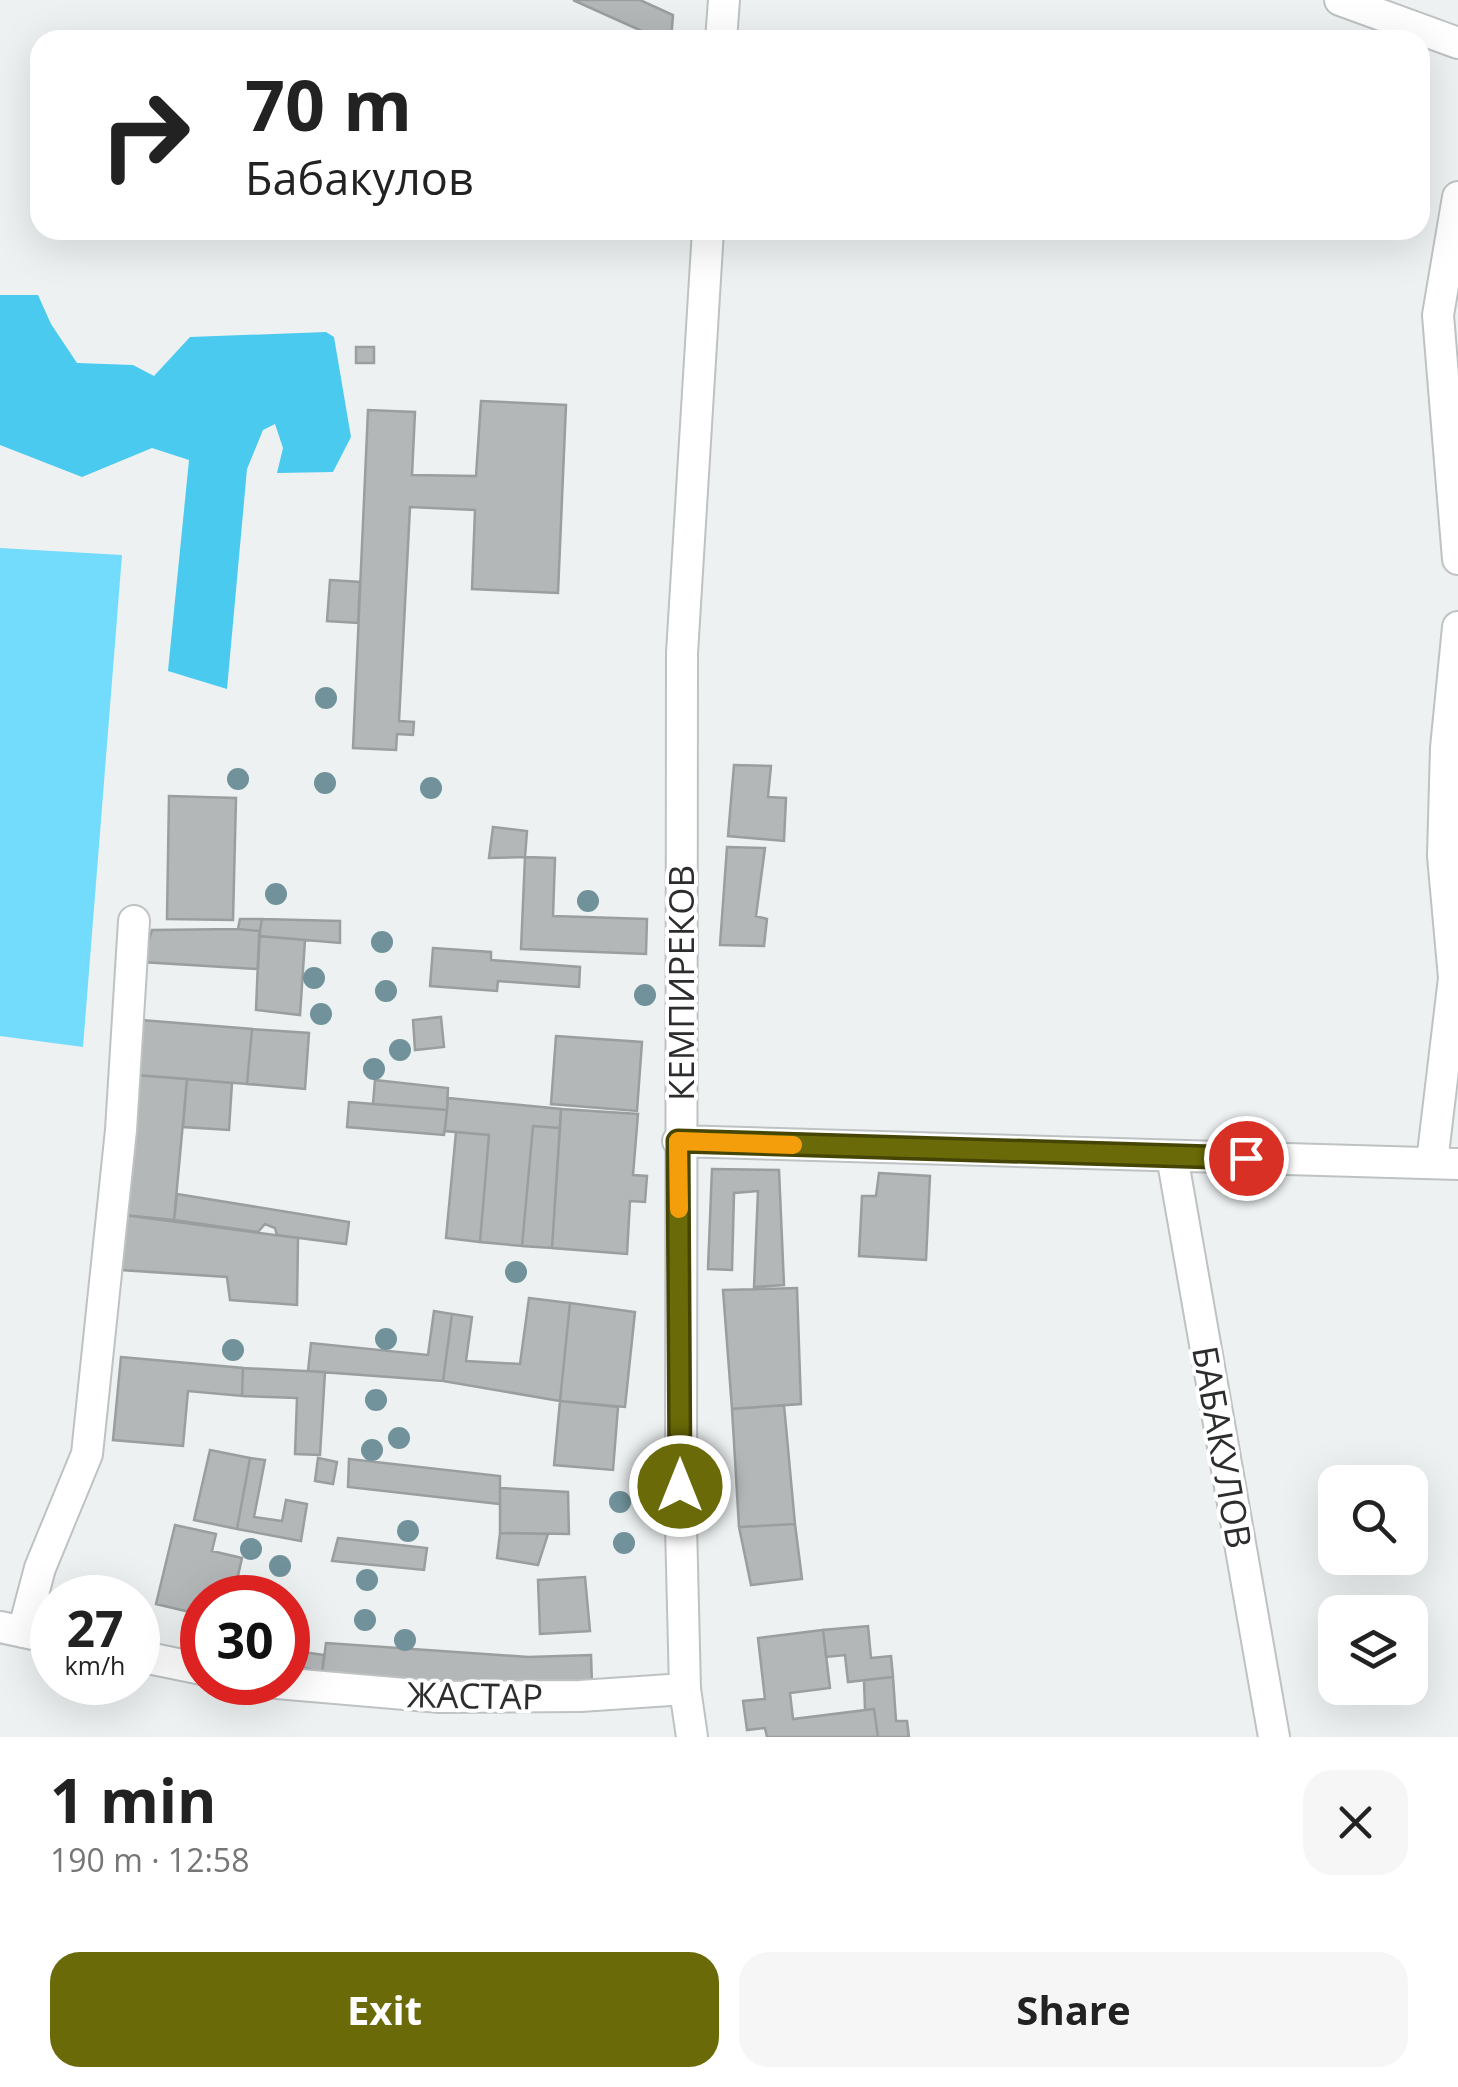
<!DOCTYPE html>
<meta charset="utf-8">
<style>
body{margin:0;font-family:"Open Sans",sans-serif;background:#f6f6f6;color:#222;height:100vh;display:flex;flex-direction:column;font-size:38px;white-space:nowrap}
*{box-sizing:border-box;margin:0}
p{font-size:32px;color:#767676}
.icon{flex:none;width:55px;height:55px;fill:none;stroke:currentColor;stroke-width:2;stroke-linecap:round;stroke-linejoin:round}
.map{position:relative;height:1737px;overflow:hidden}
.side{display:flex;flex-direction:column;background:#fff;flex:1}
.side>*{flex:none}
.banner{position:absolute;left:30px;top:30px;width:1400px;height:210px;border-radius:30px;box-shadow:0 10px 40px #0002;background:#fff;color:#222;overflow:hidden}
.tools{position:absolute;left:1318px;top:1465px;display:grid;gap:20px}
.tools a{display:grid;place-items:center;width:110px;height:110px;border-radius:20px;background:#fff;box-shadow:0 10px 40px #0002;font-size:50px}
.speed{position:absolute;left:30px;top:1575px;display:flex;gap:20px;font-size:50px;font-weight:700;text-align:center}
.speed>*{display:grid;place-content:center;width:130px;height:130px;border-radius:50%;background:#fff;box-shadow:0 10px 40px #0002;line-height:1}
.speed small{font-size:25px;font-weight:400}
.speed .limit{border:15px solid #d22;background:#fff;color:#111}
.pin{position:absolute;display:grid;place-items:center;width:85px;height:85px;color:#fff;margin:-42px;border:5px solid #fff;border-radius:50%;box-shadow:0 2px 10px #0007}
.me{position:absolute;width:110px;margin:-55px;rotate:0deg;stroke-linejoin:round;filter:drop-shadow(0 0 8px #0008)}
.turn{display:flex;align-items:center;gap:35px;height:210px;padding:0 50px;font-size:45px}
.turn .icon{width:130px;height:130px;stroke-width:2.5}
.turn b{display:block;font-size:70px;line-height:85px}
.round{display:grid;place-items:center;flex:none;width:105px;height:105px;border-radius:30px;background:#f6f6f6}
.head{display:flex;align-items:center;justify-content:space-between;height:170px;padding:0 50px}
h1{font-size:60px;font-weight:700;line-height:75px}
.button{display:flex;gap:20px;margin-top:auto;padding:20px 50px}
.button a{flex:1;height:115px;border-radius:30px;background:#6a6a08;color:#fff;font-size:40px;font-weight:700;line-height:115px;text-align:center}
.button a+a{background:#f6f6f6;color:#222}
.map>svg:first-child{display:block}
.green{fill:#73dcfc}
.forest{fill:#49caee}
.building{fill:#b3b7b7;stroke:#9a9e9e;stroke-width:2.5}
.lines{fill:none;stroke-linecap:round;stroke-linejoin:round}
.minor-casing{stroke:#bec2c3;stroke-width:34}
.minor{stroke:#fff;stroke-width:30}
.tree{fill:#71929b}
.route-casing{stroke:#454505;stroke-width:25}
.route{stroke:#6a6a08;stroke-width:18}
.slow{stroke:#f59e0b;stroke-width:18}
.labels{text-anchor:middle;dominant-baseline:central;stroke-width:8;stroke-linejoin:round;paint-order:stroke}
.street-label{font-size:35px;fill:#2c2d2e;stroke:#fff}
</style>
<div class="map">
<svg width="1458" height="1737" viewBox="0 0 1458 1737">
<rect width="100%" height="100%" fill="#edf1f2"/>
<path class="green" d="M0,548L122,555L83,1047L0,1036Z"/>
<path class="forest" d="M0,295H38L51,324L77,363L133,365L154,376L190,337L326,332L334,337L351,437L333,472L277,473L283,448L275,424L263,430L247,469L227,689L168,671L189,460L152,448L82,477L0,445Z"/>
<path class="building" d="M573,0H640L673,15L671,40H652L653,36Z
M356,347H374V363H356Z
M481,401L566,405L558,593L472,589L475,510L410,507L399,721L414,722L413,735L397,734L396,750L353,748L368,410L415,412L412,475L476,476Z
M330,580L360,582L358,623L327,621Z
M734,765L771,766L768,797L786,798L784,841L728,836Z
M169,796L236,798L233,920L167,919Z
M493,827L527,831L525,857L489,858Z
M727,847L765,848L756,916L767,919L764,946L720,945Z
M525,857L555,858L553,916L647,919L646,954L521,949Z
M240,919H262L260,931L238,929Z
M262,919L340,921V943L259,936Z
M238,929L260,931L258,969L142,962L152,930Z
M259,936L305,940L300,1015L256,1010Z
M433,948L491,952V960L580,967L579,987L498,981L497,991L430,986Z
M441,1017L444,1047L415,1050L413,1020Z
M141,1020L252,1029L247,1084L136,1075Z
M252,1029L309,1033L305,1089L247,1084Z
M556,1036L642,1042L637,1111L551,1104Z
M136,1075L187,1079L174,1220L124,1215Z
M187,1079L232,1083L229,1130L183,1127Z
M375,1080L448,1088L447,1110L373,1104Z
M448,1098L561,1109L560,1128L533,1126L522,1246L480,1242L489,1135L445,1131Z
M349,1102L447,1110L444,1135L347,1127Z
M561,1109L638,1114L633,1175L647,1176L645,1202L630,1201L627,1254L552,1248Z
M533,1126L560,1128L552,1248L522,1246Z
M456,1132L489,1135L480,1242L446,1238Z
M712,1169L779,1170L784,1285L754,1287L758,1191L734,1193L732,1270L708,1269Z
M879,1173L930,1176L926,1260L859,1256L862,1196H876Z
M177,1194L349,1222L346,1244L277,1235L275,1228L265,1224L258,1232L174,1220Z
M124,1215L298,1238L297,1305L230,1300L227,1277L121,1270Z
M797,1288L801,1404L732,1409L723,1290Z
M529,1298L570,1303L560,1401L443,1381L452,1314L472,1317L466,1361L520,1364Z
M570,1303L635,1312L625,1407L560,1401Z
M434,1311L452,1314L443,1381L308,1371L311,1343L428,1355Z
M121,1357L243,1368L242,1396L188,1391L183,1446L113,1440Z
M243,1368L325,1372L320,1455L295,1454L297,1398L242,1396Z
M560,1401L618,1407L613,1470L554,1465Z
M784,1405L795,1524L739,1527L732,1409Z
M210,1450L250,1458L237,1529L194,1520Z
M250,1458L265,1460L254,1517L282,1521L286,1500L307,1504L301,1541L237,1529Z
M318,1458L337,1462L333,1484L315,1481Z
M349,1459L500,1476V1504L348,1487Z
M500,1488L568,1492L569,1534L500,1533Z
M795,1524L802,1579L751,1585L739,1527Z
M175,1525L216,1534L212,1551L242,1558L233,1598H202V1615L156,1604Z
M500,1533L548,1534L538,1565L497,1558Z
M338,1538L427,1548L424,1570L332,1561Z
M585,1577L590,1631L540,1634L538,1580Z
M868,1626L871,1658L891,1656L893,1677L848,1682L845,1655L826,1657L823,1630Z
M823,1630L830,1688L790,1693L793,1719L874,1709L878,1737H767L765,1728L747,1730L743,1701L765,1699L758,1638Z
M288,1640L298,1641L297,1675L288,1673Z
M326,1643L528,1657L591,1655L592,1684L434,1686L322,1674Z
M297,1651L324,1655L322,1674L297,1665Z
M893,1677L896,1721H907L909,1737H878L874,1709L865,1710L864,1680Z"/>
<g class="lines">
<defs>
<path id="minor" d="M1340,0L1458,43
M721,40L724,0
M1458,197L1438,315L1458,559
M678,1141L1458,1164
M1172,1156L1274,1737
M1432,1162L1454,978L1443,856L1446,748L1458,627
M0,1627L52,1638
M23,1632L40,1568L87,1454L121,1130L134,921
M138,1656L202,1669
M265,1682L440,1697L580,1696L685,1689
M692,1737L685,1689L681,1525L682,653L708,230"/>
</defs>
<use href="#minor" class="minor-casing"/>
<use href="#minor" class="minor"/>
</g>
<g class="tree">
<circle cx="326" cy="698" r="11"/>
<circle cx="238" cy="779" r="11"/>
<circle cx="325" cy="783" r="11"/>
<circle cx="431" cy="788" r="11"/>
<circle cx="276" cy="894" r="11"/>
<circle cx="588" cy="901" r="11"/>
<circle cx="382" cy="942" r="11"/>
<circle cx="314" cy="978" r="11"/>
<circle cx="386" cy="991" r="11"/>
<circle cx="645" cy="995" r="11"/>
<circle cx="321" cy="1014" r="11"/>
<circle cx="400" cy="1050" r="11"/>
<circle cx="374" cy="1069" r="11"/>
<circle cx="516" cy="1272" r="11"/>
<circle cx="386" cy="1339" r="11"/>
<circle cx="233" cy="1350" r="11"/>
<circle cx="376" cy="1400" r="11"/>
<circle cx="399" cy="1438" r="11"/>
<circle cx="372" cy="1450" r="11"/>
<circle cx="620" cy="1502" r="11"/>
<circle cx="408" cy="1531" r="11"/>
<circle cx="624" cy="1543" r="11"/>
<circle cx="251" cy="1549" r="11"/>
<circle cx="280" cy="1566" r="11"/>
<circle cx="367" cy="1580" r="11"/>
<circle cx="365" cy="1620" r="11"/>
<circle cx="405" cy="1640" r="11"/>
</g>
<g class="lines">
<defs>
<path id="route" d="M680,1486L678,1141L1246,1158"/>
</defs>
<use href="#route" class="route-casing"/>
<use href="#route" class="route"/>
<path class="slow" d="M679,1209L678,1141L793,1145"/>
</g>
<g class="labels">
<g class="street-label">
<text transform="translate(680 983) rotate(-90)">КЕМПИРЕКОВ</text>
<text transform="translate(1223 1447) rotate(80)">БАБАКУЛОВ</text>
<text transform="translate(475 1695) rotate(1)">ЖАСТАР</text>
</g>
</g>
</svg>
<div class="tools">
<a><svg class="icon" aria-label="search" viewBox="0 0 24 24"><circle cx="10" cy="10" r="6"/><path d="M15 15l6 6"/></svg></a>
<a><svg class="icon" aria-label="layers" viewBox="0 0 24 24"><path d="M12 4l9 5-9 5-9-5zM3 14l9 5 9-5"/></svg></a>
</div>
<div class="speed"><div>27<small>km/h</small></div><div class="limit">30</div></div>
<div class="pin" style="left:1246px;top:1158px;background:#d93025"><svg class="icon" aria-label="arrive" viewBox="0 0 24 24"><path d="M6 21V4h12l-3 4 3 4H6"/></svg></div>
<svg class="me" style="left:680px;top:1486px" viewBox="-20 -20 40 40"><circle r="17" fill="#6a6a08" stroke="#fff" stroke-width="3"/><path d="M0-11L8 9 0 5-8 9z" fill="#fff"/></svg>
<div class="banner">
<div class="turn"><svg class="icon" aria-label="right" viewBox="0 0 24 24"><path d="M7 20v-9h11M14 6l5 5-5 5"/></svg><div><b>70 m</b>Бабакулов</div></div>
</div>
</div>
<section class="side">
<div class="head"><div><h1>1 min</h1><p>190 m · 12:58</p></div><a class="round"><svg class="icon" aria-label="close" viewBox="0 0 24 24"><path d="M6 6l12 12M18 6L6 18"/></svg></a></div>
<div class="button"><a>Exit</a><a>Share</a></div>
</section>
